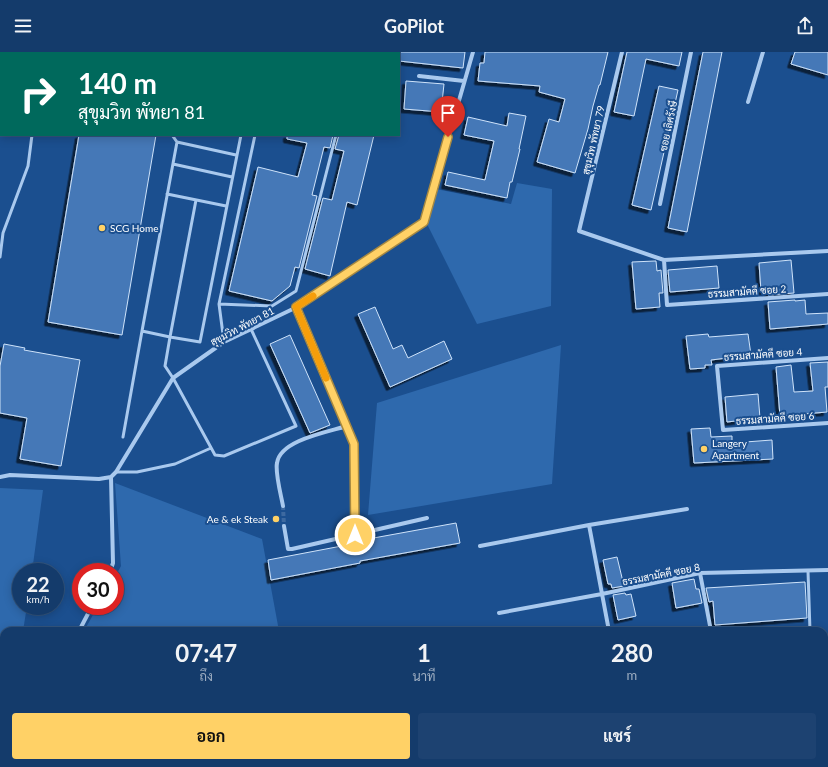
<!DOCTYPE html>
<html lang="th">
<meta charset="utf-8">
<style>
body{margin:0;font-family:Lato,Sarabun,sans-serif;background:#1d4271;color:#f1f3f6;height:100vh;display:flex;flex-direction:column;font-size:15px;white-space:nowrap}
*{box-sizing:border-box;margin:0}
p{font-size:13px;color:#9dadc1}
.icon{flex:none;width:22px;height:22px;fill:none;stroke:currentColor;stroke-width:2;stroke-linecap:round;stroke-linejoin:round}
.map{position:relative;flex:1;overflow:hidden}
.panel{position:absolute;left:0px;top:575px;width:828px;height:140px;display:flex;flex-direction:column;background:#143b6b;border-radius:12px 12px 0 0;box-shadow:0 2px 10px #0003,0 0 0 1px #33557e}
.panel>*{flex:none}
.hud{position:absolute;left:0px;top:0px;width:400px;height:84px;box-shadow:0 2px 10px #0003,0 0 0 1px #33557e;background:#00695c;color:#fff;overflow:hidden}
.speed{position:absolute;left:12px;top:511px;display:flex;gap:8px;font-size:20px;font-weight:700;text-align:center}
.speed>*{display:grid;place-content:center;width:52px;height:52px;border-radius:50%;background:#143b6b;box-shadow:0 2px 10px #0003,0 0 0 1px #33557e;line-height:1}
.speed small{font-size:10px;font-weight:400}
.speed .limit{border:6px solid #d22;background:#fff;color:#111}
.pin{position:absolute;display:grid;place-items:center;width:34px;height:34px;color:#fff;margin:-41px -17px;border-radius:50% 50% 50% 0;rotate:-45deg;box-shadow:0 0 4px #0007}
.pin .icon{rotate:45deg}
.me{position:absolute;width:44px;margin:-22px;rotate:0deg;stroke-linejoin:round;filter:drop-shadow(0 0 3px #0008)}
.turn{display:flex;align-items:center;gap:14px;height:84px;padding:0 12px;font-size:18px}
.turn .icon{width:52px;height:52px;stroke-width:2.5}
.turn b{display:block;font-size:28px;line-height:34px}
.eta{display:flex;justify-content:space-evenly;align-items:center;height:68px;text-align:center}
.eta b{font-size:24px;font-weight:700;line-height:28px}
.cta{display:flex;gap:8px;margin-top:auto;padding:8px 12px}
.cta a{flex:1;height:46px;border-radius:4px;background:#ffd166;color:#111;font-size:16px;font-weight:700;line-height:46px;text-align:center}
.cta a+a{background:#1d4271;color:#f1f3f6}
header{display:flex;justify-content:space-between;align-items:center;height:52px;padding:0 12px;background:#143b6b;font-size:18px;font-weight:700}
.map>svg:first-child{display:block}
.green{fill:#2e69ad}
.building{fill:#4478b7;stroke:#cfe3fa;filter:url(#shadow)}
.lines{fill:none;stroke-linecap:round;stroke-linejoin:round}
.minor-tunnel{stroke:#3d69a0;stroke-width:4;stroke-dasharray:4 2;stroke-linecap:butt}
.service{stroke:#a9c9ee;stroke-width:3}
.minor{stroke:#a9c9ee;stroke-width:4}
.route-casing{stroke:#a68842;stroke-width:10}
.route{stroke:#ffd166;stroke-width:7}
.slow{stroke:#f59e0b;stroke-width:7}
.poi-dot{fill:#ffd166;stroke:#1b4f8f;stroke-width:1.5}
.labels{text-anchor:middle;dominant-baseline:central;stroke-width:4;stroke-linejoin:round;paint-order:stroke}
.street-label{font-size:10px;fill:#fff;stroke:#1b4f8f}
.poi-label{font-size:10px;fill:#fff;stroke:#1b4f8f;text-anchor:start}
</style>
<header><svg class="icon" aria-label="menu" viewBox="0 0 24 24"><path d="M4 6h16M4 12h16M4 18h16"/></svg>GoPilot<svg class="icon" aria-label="share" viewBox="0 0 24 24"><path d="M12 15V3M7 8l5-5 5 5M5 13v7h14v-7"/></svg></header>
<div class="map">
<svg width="828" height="715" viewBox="0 0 828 715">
<defs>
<filter id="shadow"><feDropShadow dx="-3.5" dy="3.5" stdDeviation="0" flood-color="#0009"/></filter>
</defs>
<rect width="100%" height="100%" fill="#1b4f8f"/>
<path class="green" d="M517,131L552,137L551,254L477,272L427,172L436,137L511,152Z
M561,293L552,432L368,463L377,351Z
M115,431L262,487L279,579H84L98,554H115V525L121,514Z
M0,436L43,438L32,520H21V554H27L23,579H4V674L0,687Z
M163,711H346L351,715H175Z"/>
<path class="building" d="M399,0H465L463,16L399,9Z
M485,0H608L600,33H599L593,54L588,77L575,121L537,110L549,67L559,70L565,47L539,40L540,34L478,29L480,11H484Z
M627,0H682L679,14L646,7L634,64L614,60Z
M703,0H722L687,180L668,176Z
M795,0H828V23L791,12Z
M406,29L444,32L441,60L404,57Z
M659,34L678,38L651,158L632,153Z
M509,61L526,64L519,97H520L512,130H510L507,146L445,133L448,120L485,128L494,89L464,83L468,65L507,74Z
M79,83H156L122,283L48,270Z
M287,83H333L330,96L324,95L312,143L317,144L299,216L295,215L290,234L272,249L229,239L258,115L298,125L307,91L287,87Z
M339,83H374L357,153L347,150L330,224L305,217L323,146L332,148L344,99L335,97Z
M791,208L794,241L768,243V239H761L759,211Z
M655,209H656L657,219L661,218L663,241H659L660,255L636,257L632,210Z
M717,214L719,236L670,240L668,218Z
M795,248V249L805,248L806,262L828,261V272L770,277L768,250Z
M375,255L393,297L402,293L408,306L444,289L452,307L390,335L358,262Z
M708,282L709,285L748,282L751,303L711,308L712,313H705V316L690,317L686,284Z
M290,283L330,373L310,381L270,292Z
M4,292L25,296L24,298L80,308L61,414L20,407L27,366L0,361V314Z
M828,310V335H825L827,360L780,364L776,315L791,313L794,340L813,339L810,311Z
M758,342L760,366L727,370L725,345Z
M710,376L711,385L732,384V391L772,388L773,407L694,411L691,377Z
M456,471L460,491L360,509V511L271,528L268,508L368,489V487Z
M617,505L624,534L612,536L611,532H608L603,508Z
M694,527L696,537H699L702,551L676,556L672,531Z
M805,530L807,566L715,573L713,549L709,550L706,536Z
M625,541L626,543L631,542L636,564L618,568L613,543Z"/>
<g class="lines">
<path class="minor-tunnel" d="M283,454L284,474"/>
<path class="service" d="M43,1V0
M186,1V0
M258,1V0
M272,1L273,0
M358,1V0
M172,83L177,90L142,279L170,285L196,148
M241,83L200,290L170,285L165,314L173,326L215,403L224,404L296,374L251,277
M177,90L236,103
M173,112L232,125
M167,142L226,154
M0,205L3,181L28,114L32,83
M219,252L272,254L296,239L336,83
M224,290L219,252L255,83
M123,385L142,279
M116,420H137L175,412L211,396
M808,519L810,579
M824,626H828"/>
<path class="minor" d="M622,0L579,179L664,208L828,199
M419,24L464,29
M748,50L763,0
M660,152L691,0
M664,208L667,253L828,242
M297,255L354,392L355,483
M828,306L717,314L723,378L828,371
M0,425L10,423L99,427L111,425L116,420L173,326L224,290L297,255L424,170L473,0
M283,454C281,443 275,421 277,411C280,388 328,380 347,374
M589,473L609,579
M284,474L288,497H292L427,466
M480,494L589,473L687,457
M110,520L113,511L111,425
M700,521L711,579
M499,561L602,542L700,521L828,518
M79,579L92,554
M444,711L445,715
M638,711L639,715
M6,715L9,711
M733,715L828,712"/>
</g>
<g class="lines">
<defs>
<path id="route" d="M355,483L354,392L296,255L424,170L448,85"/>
</defs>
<use href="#route" class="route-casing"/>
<use href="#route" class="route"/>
<path class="slow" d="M313,244L296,255L326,326"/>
</g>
<g class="poi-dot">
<circle cx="102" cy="176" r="4"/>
<circle cx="704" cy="397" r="4"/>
<circle cx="276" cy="467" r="4"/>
</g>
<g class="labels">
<g class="street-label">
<text transform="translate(668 74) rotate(-78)">ซอย เลิศรังษี</text>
<text transform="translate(593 88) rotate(-77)">สุขุมวิท พัทยา 79</text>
<text transform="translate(747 239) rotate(-4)">ธรรมสามัคคี ซอย 2</text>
<text transform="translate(242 274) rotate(-28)">สุขุมวิท พัทยา 81</text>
<text transform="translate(763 302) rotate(-4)">ธรรมสามัคคี ซอย 4</text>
<text transform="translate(775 366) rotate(-4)">ธรรมสามัคคี ซอย 6</text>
<text transform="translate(661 522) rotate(-11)">ธรรมสามัคคี ซอย 8</text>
</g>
<g class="poi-label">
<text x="110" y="176">SCG Home</text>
<text x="712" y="391">Langery<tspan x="712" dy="12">Apartment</tspan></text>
<text x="268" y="467" text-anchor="end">Ae &amp; ek Steak</text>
</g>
</g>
</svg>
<div class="speed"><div>22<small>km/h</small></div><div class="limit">30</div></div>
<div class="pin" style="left:448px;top:85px;background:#d93025"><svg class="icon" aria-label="arrive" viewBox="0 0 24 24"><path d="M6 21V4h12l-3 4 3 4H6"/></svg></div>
<svg class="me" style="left:355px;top:483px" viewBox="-20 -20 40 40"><circle r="17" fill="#ffd166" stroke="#fff" stroke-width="3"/><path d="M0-11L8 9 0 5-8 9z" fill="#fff"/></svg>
<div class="hud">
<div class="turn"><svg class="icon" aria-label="right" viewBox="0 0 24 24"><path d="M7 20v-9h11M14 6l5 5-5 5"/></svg><div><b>140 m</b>สุขุมวิท พัทยา 81</div></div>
</div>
<section class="panel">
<div class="eta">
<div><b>07:47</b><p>ถึง</p></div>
<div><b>1</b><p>นาที</p></div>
<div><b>280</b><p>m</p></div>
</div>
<div class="cta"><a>ออก</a><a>แชร์</a></div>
</section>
</div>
